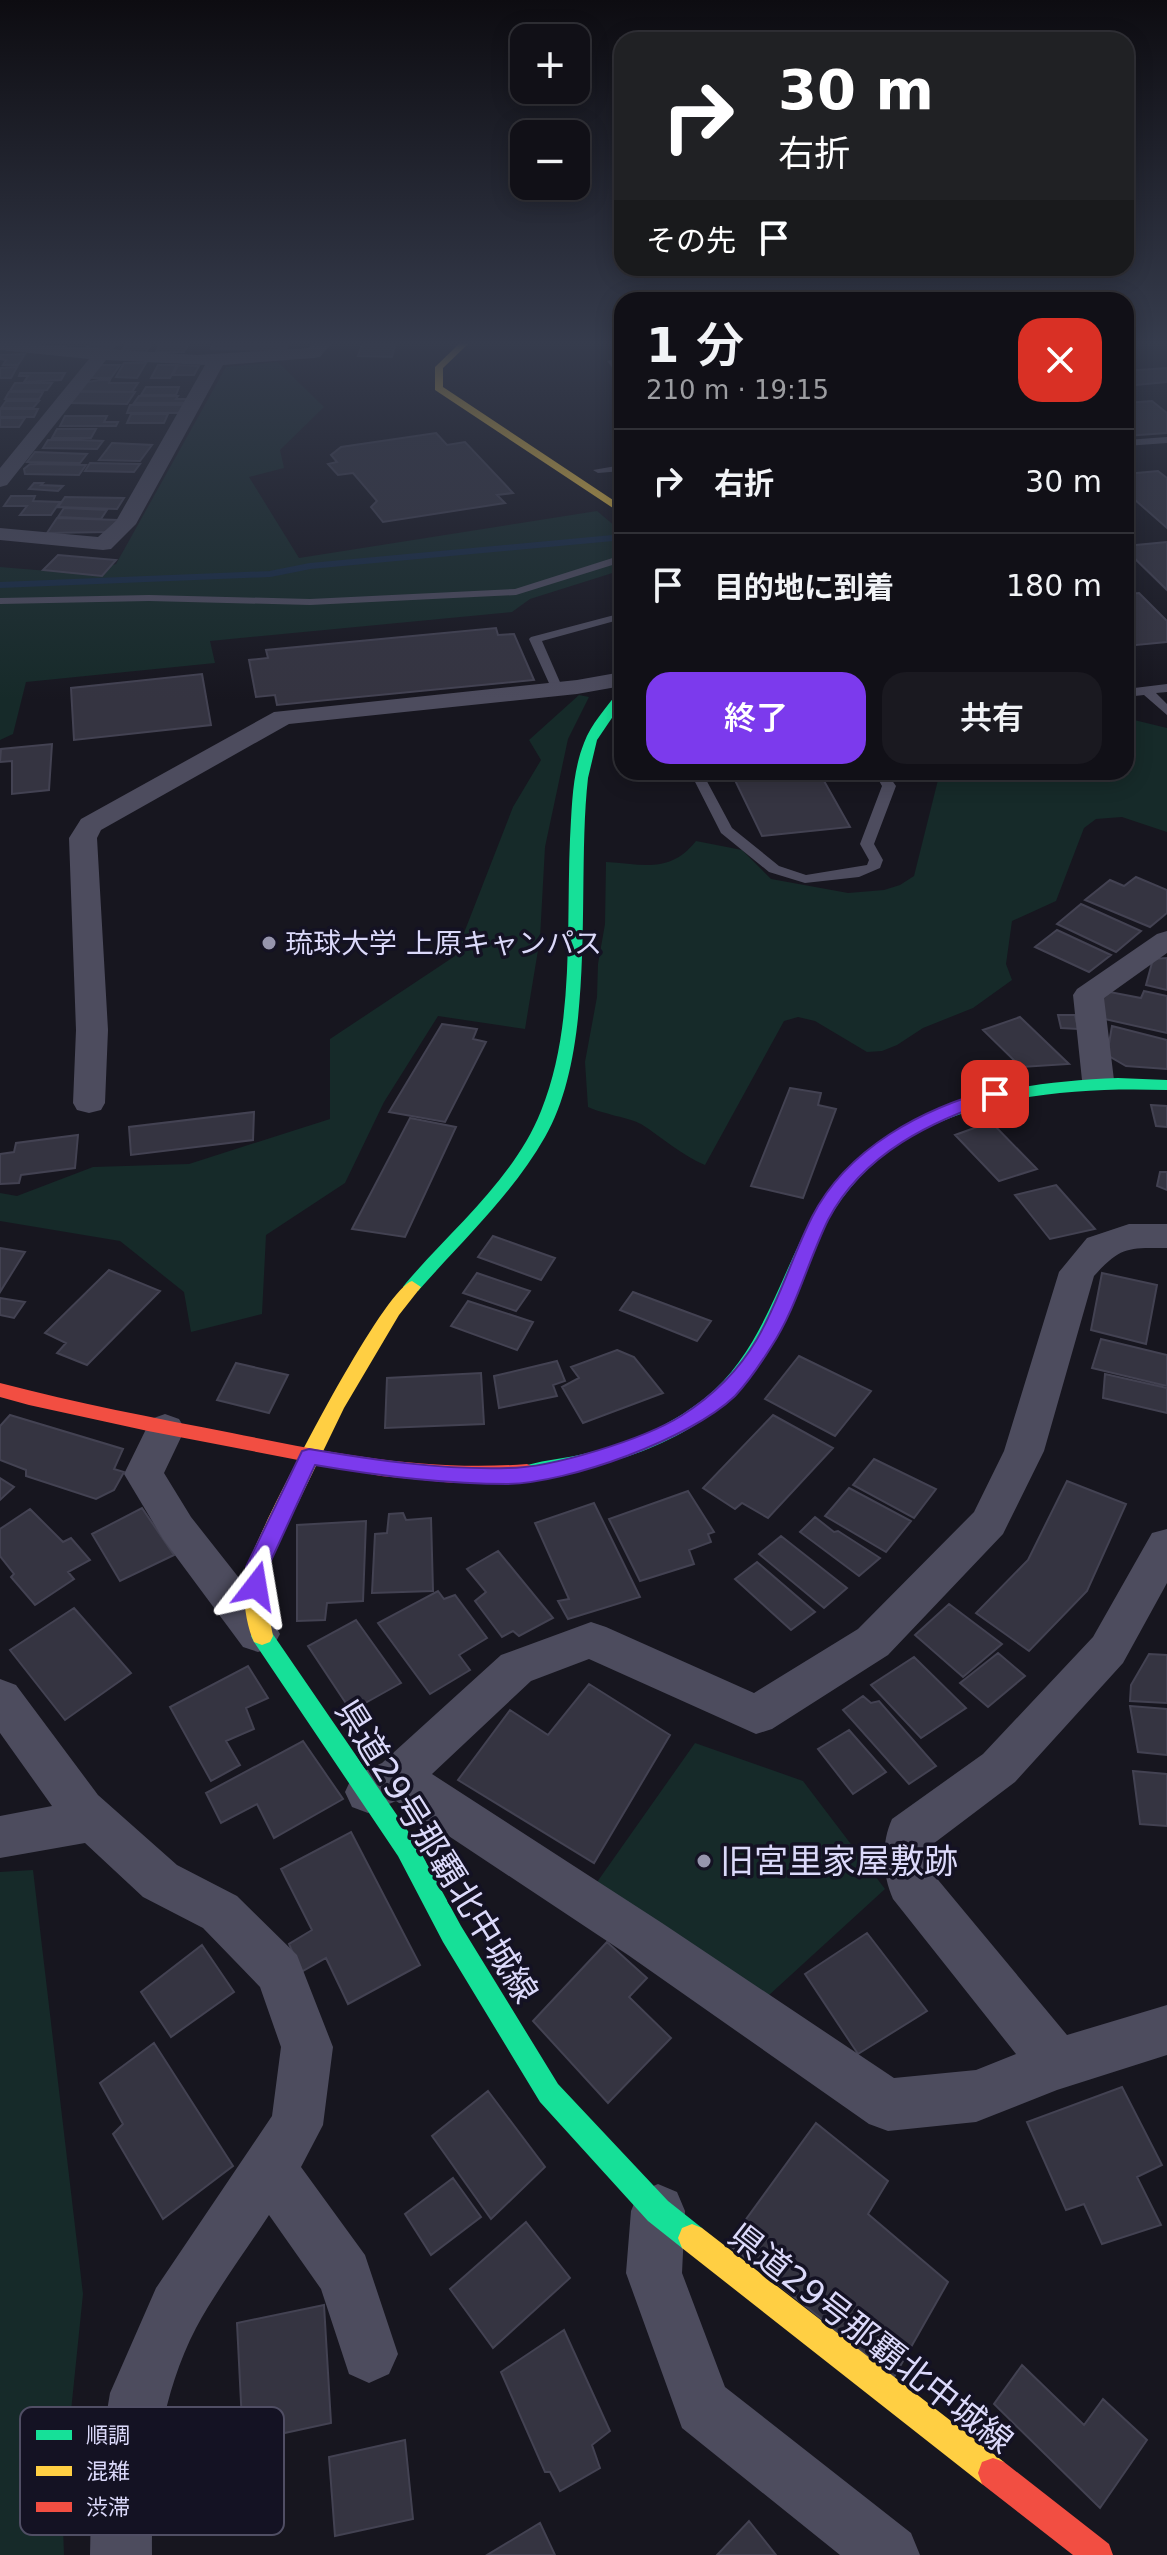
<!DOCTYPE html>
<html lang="ja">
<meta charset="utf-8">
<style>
body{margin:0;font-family:"DejaVu Sans","Noto Sans JP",sans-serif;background:#1a1920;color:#f1f3f6;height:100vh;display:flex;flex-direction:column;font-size:30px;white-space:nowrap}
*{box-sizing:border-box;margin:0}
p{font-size:26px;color:#9c9da1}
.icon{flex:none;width:44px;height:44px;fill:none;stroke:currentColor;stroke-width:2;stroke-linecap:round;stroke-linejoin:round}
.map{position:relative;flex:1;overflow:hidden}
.details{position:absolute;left:614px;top:292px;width:520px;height:488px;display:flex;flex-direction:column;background:#111017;border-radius:24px;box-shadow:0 4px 20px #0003,0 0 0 2px #303036}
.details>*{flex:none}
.banner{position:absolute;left:614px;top:32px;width:520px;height:244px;border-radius:24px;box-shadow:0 4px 20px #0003,0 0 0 2px #303036;background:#202124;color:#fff;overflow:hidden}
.fabs{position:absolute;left:510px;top:24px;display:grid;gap:16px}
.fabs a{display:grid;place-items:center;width:80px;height:80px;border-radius:16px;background:#111017;box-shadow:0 4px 20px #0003,0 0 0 2px #303036;font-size:40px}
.pin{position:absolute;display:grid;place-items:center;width:68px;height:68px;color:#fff;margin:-34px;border-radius:16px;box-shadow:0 4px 12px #0006}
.me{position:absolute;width:88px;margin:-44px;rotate:14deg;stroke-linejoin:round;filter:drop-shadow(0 0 6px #0008)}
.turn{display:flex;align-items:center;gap:28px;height:168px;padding:0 32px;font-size:36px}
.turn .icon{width:104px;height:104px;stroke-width:2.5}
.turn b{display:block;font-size:56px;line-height:68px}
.then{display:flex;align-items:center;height:76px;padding:0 32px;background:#0003;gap:16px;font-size:30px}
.round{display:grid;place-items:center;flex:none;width:84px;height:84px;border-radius:24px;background:#1a1920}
.summary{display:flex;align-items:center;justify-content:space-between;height:136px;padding:0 32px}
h1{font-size:48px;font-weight:600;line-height:60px}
.button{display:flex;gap:16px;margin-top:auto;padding:16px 32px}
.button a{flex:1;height:92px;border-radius:24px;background:#7c3aed;color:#fff;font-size:32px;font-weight:600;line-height:92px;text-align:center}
.button a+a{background:#1a1920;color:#f1f3f6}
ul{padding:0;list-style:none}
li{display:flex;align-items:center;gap:24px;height:104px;padding:0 32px;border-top:2px solid #303036}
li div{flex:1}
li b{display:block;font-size:30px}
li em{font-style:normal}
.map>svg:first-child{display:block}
.green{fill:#162a29}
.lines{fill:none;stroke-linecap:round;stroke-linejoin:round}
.stream{stroke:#172b44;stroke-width:6}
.building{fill:#353441;stroke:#434252;stroke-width:2}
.lane{fill:#4d4c5e;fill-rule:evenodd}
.street{fill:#4d4c5e;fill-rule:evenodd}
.fast{fill:#16e098;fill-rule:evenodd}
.slow{fill:#ffcf43;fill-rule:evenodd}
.jam{fill:#f24e42;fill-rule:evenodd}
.route{fill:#7c3aed;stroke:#51269a;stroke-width:2}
.poi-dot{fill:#9695ad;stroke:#141223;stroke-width:3}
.labels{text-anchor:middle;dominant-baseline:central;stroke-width:7;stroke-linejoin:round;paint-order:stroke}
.poi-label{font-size:28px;fill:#dbd9fa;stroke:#141223;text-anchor:start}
.near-street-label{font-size:34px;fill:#dbd9fa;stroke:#141223}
.near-poi-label{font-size:34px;fill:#dbd9fa;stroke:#141223;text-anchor:start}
.key{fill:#141223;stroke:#504e64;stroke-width:2}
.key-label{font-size:22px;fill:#dbd9fa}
</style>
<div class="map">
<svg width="1167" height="2555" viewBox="0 0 1167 2555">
<rect width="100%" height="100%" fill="#17161f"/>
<path class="green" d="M278,362L324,407L280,450L284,468L249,477L299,558L597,511L622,532V570L530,599L512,612L210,641L215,663L26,682L13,734L0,740V567L85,574L116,564L226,367Z
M579,695L589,697L568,739L545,847L540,938L525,1029L438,1016L384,1102L345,1183L266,1235L262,1314L191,1332L184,1292L120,1241L0,1221V1193L17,1196L93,1167L189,1164L330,1119V1039L455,956L513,807L541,760L529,740Z
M1126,718L1167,728V832L1122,817L1096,819L1084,828L1056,901L1012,921L1006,964L1012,980L973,1008L923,1028L897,1045L882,1051L867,1052L815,1021L798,1017L784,1021L705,1165C681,1155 663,1138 641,1124C630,1118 603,1114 588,1107L585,1062L597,997L598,964L605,924L606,862C643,864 670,874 696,841L742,850L771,879L848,893L884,890L900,885L914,876L940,772H1126Z
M695,1743L803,1781L885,1889L768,1996L595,1885Z
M33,1870L83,2294L62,2499L64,2555H0V1872Z"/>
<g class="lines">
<path class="stream" d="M0,585L270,574L310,566L613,538"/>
</g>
<path class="building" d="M95,342H120L109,350L86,348Z
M128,342L152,343L145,353L121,352Z
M213,342H288L287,348L278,350L211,349Z
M363,342H396L392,357L358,356Z
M160,343L189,344L184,352H156Z
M25,354L18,365H3L6,360L0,359L1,355Z
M124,363H146L137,378L116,377Z
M98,365H120L111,378H88Z
M158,365H177L170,378H151Z
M178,365L199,366L194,375H173Z
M17,367L11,378H0V368Z
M1167,368V382L1126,386V371Z
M20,373H65L61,380L24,382L28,376H19Z
M99,380H110L109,383H138L132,392L77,391L83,383Z
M15,383H52L47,390L10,391Z
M146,387H179L176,395H141Z
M9,392H43L39,399H5Z
M78,392H135L127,404L70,403Z
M139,396H178L176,399H189L188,403H134Z
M6,401H39L33,408H1Z
M1152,401L1167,413V433L1126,436V403Z
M130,405H185L179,413H127Z
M0,409H38L34,417H0Z
M131,414H168L164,423H127Z
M65,416H107L104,422H118L116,426H60Z
M0,418H25L19,427H0Z
M57,429H96L91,438H52Z
M436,433L447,445L465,442L513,493L497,495L505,503L383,522L371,507L377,501L353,473L338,475L328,464L337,462L331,455L341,447Z
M48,440H81L103,441L97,449L43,448Z
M112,443L152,445L140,461L99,460Z
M35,452L87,454L80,463L27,462Z
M90,463L140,464L134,472L85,471Z
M30,464L86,465L79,475L25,474L24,469Z
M1158,471L1167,478V528L1126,492V474Z
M34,483H43L41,485L63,486L58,491L29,489Z
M11,496H35L33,501L60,502L51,515H20L27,506H4Z
M65,497L124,498L117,509L58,507Z
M64,508L107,510L101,519L58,517Z
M57,518L117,520L108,532L47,533Z
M1167,542V590L1126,550V546Z
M58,555L116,560L102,576L43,570Z
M1139,593L1167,621V642L1126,646V594Z
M496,628L498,635L514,634L534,680L277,705L275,695L256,697L249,660L268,658L266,650Z
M202,674L211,725L74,740L71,688Z
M52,744L49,790L12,794V761L0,762L1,749Z
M731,772H819L850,827L762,836Z
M1136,877L1167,890V913L1150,927L1085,900L1110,880L1124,886Z
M1081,904L1141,931L1116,952L1057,924Z
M1057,930L1111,955L1089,972L1035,947Z
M1167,958V990L1146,985L1153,959Z
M1144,991L1167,996V1033L1100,1018L1101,999L1110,992L1141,998Z
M1058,1015H1075L1078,1029L1061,1028Z
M1020,1017L1069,1064L1021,1067L983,1030Z
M442,1024L477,1029L473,1039L486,1042L445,1122L389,1112Z
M1112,1026L1167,1040V1069L1126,1066L1107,1055Z
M790,1088L821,1093L818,1105L836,1109L803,1198L751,1186Z
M1151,1105L1167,1106V1127L1156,1126Z
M254,1112L253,1140L131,1155L129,1127Z
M410,1118L456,1127L405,1237L352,1229Z
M991,1122L1037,1169L999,1181L955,1135Z
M78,1135L75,1168L21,1175L19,1183L0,1184V1154L14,1152L16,1143Z
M1160,1172H1167V1190L1157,1186Z
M1056,1185L1095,1229L1050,1239L1015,1195Z
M493,1236L555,1258L541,1280L478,1257Z
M0,1248L25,1252L0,1292Z
M109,1270L160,1291L87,1365L57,1353L66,1343L45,1333Z
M477,1273L530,1291L516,1311L463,1293Z
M1102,1273L1157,1285L1146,1344L1091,1330Z
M633,1292L711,1321L697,1341L620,1310Z
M0,1298L25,1302L14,1318L0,1315Z
M468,1301L533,1322L517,1350L451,1326Z
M1101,1339L1167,1355V1386L1092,1368Z
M617,1350L634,1357L663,1393L583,1423L562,1387L579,1378L571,1367Z
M799,1356L871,1391L835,1436L765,1399Z
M557,1361L565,1381L553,1385L557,1396L499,1408L494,1376Z
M236,1363L288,1375L269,1413L217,1400Z
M481,1373L484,1424L385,1428L387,1378Z
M1105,1374L1167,1388V1413L1103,1398Z
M10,1415L123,1449L114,1469L124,1472L114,1490L96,1499L26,1476V1470L0,1460V1426Z
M773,1415L833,1448L768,1518L742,1503L735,1509L703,1488Z
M874,1459L936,1489L914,1518L853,1485Z
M0,1478L14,1487L0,1500Z
M1067,1481L1126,1504L1087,1591L1029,1651L976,1613L1028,1560Z
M849,1488L911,1521L886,1552L825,1516Z
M688,1491L714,1532L708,1534L711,1542L689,1550L694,1564L640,1581L609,1519Z
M594,1503L640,1597L568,1619L558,1601L569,1599L535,1523Z
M142,1508L174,1555L120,1581L92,1534Z
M30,1509L63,1542L71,1538L90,1560L68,1572L74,1579L35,1605L11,1577L14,1574L0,1556V1529Z
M403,1513L406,1520L431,1518L433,1591L372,1593L375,1534L387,1533L389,1514Z
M815,1517L834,1532L838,1531L880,1558L859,1576L800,1532Z
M366,1521L363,1601L327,1603L325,1620L297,1621V1525Z
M781,1536L847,1588L824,1608L759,1554Z
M498,1551L553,1618L519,1636L513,1631L502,1637L475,1601L486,1592L467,1569Z
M757,1562L815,1612L791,1630L735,1579Z
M438,1591L444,1599L455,1595L487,1638L459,1655L470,1670L430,1694L378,1623Z
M949,1604L1002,1644L963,1677L915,1635Z
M74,1608L131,1673L65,1720L10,1650Z
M356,1620L401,1683L351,1711L308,1646Z
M998,1653L1025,1676L988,1707L960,1683Z
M1149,1654L1167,1655V1703L1130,1701L1131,1685Z
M914,1657L966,1708L921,1738L871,1685Z
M248,1666L268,1698L246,1708L254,1729L226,1741L240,1765L211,1781L170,1707Z
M589,1684L670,1735L594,1863L458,1780L510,1710L548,1735Z
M863,1696L871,1703L879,1701L936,1766L909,1784L843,1710Z
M1130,1706L1167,1709V1755L1138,1752Z
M849,1730L886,1772L853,1794L818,1749Z
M303,1741L343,1799L274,1838L257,1804L221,1823L206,1793Z
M1133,1771L1167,1774V1826L1140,1824Z
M351,1832L420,1965L348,2004L326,1958L301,1972L289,1944L312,1930L281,1869Z
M867,1933L927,2011L858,2054L805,1974Z
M607,1942L647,1978L629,1997L671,2038L608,2103L533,2021Z
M202,1945L234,1992L171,2037L141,1992Z
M154,2043L233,2166L163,2219L113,2134L123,2124L100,2083Z
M1122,2087L1162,2165L1137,2177L1161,2225L1102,2244L1084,2204L1066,2210L1027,2122Z
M488,2091L545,2167L491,2219L432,2136Z
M816,2123L888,2181L868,2214L948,2282L894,2377L728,2244Z
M453,2178L481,2217L431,2255L405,2214Z
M526,2222L570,2278L493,2348L450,2289Z
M324,2305L331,2423L243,2442L237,2323Z
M564,2330L610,2431L592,2445L600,2468L560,2491L550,2472H545L501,2372Z
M1022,2365L1084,2425L1103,2399L1147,2440L1100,2508L994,2404Z
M405,2440L413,2519L335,2536L329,2457Z
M749,2521L776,2555H717Z
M540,2523L555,2555H487Z"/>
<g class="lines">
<path class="lane" d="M622,357V363H617L622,370V380L607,361Z
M1167,437V443L1126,446V440Z
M622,465V471L598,473L593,470Z
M622,555V562L516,595L310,605L149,601L0,604V598L149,595L310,599L515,589Z
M622,613V619L542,641L563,689L553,692L529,639L531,637Z
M1167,684V692L1156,693L1167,704V715L1144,695L1126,697V689Z
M690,772H702L732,828L779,866L806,875L867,865L869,860L860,844L882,786L874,772H886L896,786L874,844L883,860L880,868L859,877L805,883L769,872L721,833Z"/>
<path class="street" d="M0,342L197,355L309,348L314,342H332L320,357L314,358L223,365L136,524L111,549L103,550L0,540V528L98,537L116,521L205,365L106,360L7,485L0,487V468L89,359L0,350Z
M622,672V686L577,694L289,724L101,830L97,838L108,1030L105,1103L101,1110L89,1113L77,1110L73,1103L76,1030L69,838L81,819L274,712L577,680Z
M1167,931V953L1104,998L1114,1080L1109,1087L1098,1090L1087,1087L1082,1080L1073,995L1077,989L1157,934Z
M1129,1224H1167V1248C1128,1248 1121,1246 1094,1276L1044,1451L1003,1534L888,1655L772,1729L756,1734L589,1659L531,1681L432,1774L662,1923L894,2078L976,2070L1016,2054L893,1899C882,1875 881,1843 892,1819L983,1754L1093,1637L1152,1533L1167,1529V1583L1123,1663L1015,1782L933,1844L934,1875L1067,2035L1167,2005V2055L1057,2090L976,2122L888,2131L869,2124L628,1955L396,1801L368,1813L352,1807L345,1792L352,1777L382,1763L501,1655L591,1622L606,1627L754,1693L858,1629L974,1512L1004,1451L1059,1272L1087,1238Z
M165,1414L179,1419L185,1429L164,1473L191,1517L273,1621L280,1634L273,1647L258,1652L243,1647L163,1539L124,1474L151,1419Z
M0,1679L16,1685L98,1795L177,1865L237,1896L297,1955L333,2047L323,2125L301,2167L365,2255L398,2354L389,2374L369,2383L349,2374L321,2289L269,2215C245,2252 217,2289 196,2328C160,2397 151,2478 152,2555H90L91,2507L110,2393L156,2288L272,2116L281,2047L260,1987L203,1928L143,1897L85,1843L0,1858V1816L52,1806L0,1733Z
M658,2184L677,2192L685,2211L682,2273L725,2387L911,2533L920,2555H840L682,2428L626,2273L631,2211L639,2192Z"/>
<path class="fast" d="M622,691V703L597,740L588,778C576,883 598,1045 545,1137C512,1195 462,1241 418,1291H406L403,1287L406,1283C452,1229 514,1179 541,1111C575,1027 566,928 570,839C572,807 572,773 584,743C591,724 606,708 618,692Z
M1118,1078L1167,1080V1090C1041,1086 892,1101 825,1226C797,1279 782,1341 741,1387C686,1447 604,1467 527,1480L520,1477L517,1472L520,1467C539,1461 560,1459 579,1455C625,1445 669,1427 705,1398C754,1358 773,1299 799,1244C861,1112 985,1083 1118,1078Z
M262,1627L270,1630L414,1840L461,1926L558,2084L668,2201L702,2228L706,2238L702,2248L692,2252L682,2248L648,2221L540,2102L443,1942L398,1856L254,1642L251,1636L254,1630Z"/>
<path class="slow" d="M461,342H470L443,368V387L622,506V514L435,390V367Z
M412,1281L421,1287L399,1315L344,1408L267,1567V1605L273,1636L270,1642L262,1645L254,1642C245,1623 240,1585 248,1564C262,1524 382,1289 412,1281Z
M692,2224L702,2228L1004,2462L1008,2473L1004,2484L993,2488L982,2484L682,2248L678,2238L682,2228Z"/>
<path class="jam" d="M0,1383C77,1403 154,1418 232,1433C330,1453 426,1472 527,1464L534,1467L537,1472L534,1477L527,1480L454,1483L381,1476L148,1431L29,1405L0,1397Z
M993,2458L1004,2462L1109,2544L1113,2555H1073L982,2484L978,2473L982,2462Z"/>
</g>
<linearGradient id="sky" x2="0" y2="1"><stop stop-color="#0d0c11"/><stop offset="0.49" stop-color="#363c4d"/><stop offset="1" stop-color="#363c4d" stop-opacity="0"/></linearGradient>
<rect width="1167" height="700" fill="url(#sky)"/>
<path class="route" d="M995,1089L1004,1094L1001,1098C933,1120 863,1153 828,1220C808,1261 796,1309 771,1347C761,1363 748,1382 735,1396C690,1439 569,1483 507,1484C442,1484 379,1476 315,1465L268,1567L264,1592L256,1595L249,1592L246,1586V1567L302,1451L309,1449C375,1460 441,1470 508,1468C552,1468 644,1439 681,1416C711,1397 739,1370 757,1339C779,1301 792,1257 812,1217C847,1148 923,1108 995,1089Z"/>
<g class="poi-dot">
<circle cx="269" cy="943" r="8"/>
<circle cx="704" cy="1861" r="8"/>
</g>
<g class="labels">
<g class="poi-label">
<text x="285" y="943">琉球大学 上原キャンパス</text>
</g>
<g class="near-street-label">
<text transform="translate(437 1851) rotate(58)">県道29号那覇北中城線</text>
<text transform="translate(871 2338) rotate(38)">県道29号那覇北中城線</text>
</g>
<g class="near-poi-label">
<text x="720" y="1861">旧宮里家屋敷跡</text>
</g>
</g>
<rect x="20" y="2407" width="264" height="128" rx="12" class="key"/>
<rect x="36" y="2430" width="36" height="10" fill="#16e098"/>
<rect x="36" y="2466" width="36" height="10" fill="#ffcf43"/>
<rect x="36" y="2502" width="36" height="10" fill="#f24e42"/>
<g class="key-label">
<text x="86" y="2443">順調</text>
<text x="86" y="2479">混雑</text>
<text x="86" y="2515">渋滞</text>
</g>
</svg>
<div class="fabs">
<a>+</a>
<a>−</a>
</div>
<div class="pin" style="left:995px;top:1094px;background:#d93025"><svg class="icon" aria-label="arrive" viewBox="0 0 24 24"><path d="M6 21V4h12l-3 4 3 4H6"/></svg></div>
<svg class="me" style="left:256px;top:1586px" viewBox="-20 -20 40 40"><path d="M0-17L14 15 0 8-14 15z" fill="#7c3aed" stroke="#fff" stroke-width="4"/></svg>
<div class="banner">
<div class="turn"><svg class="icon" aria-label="right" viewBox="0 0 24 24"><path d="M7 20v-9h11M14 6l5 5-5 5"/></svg><div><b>30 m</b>右折</div></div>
<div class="then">その先<svg class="icon" aria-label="arrive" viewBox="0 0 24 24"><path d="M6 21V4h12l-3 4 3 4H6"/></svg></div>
</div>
<section class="details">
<div class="summary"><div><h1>1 分</h1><p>210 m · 19:15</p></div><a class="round" style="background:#d93025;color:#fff"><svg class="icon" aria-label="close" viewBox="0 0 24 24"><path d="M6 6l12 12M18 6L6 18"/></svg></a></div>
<ul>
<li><svg class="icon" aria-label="right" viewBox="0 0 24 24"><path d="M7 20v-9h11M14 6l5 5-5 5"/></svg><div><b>右折</b></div><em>30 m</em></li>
<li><svg class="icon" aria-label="arrive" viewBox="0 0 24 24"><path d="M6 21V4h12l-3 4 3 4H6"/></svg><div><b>目的地に到着</b></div><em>180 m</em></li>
</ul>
<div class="button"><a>終了</a><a>共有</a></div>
</section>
</div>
